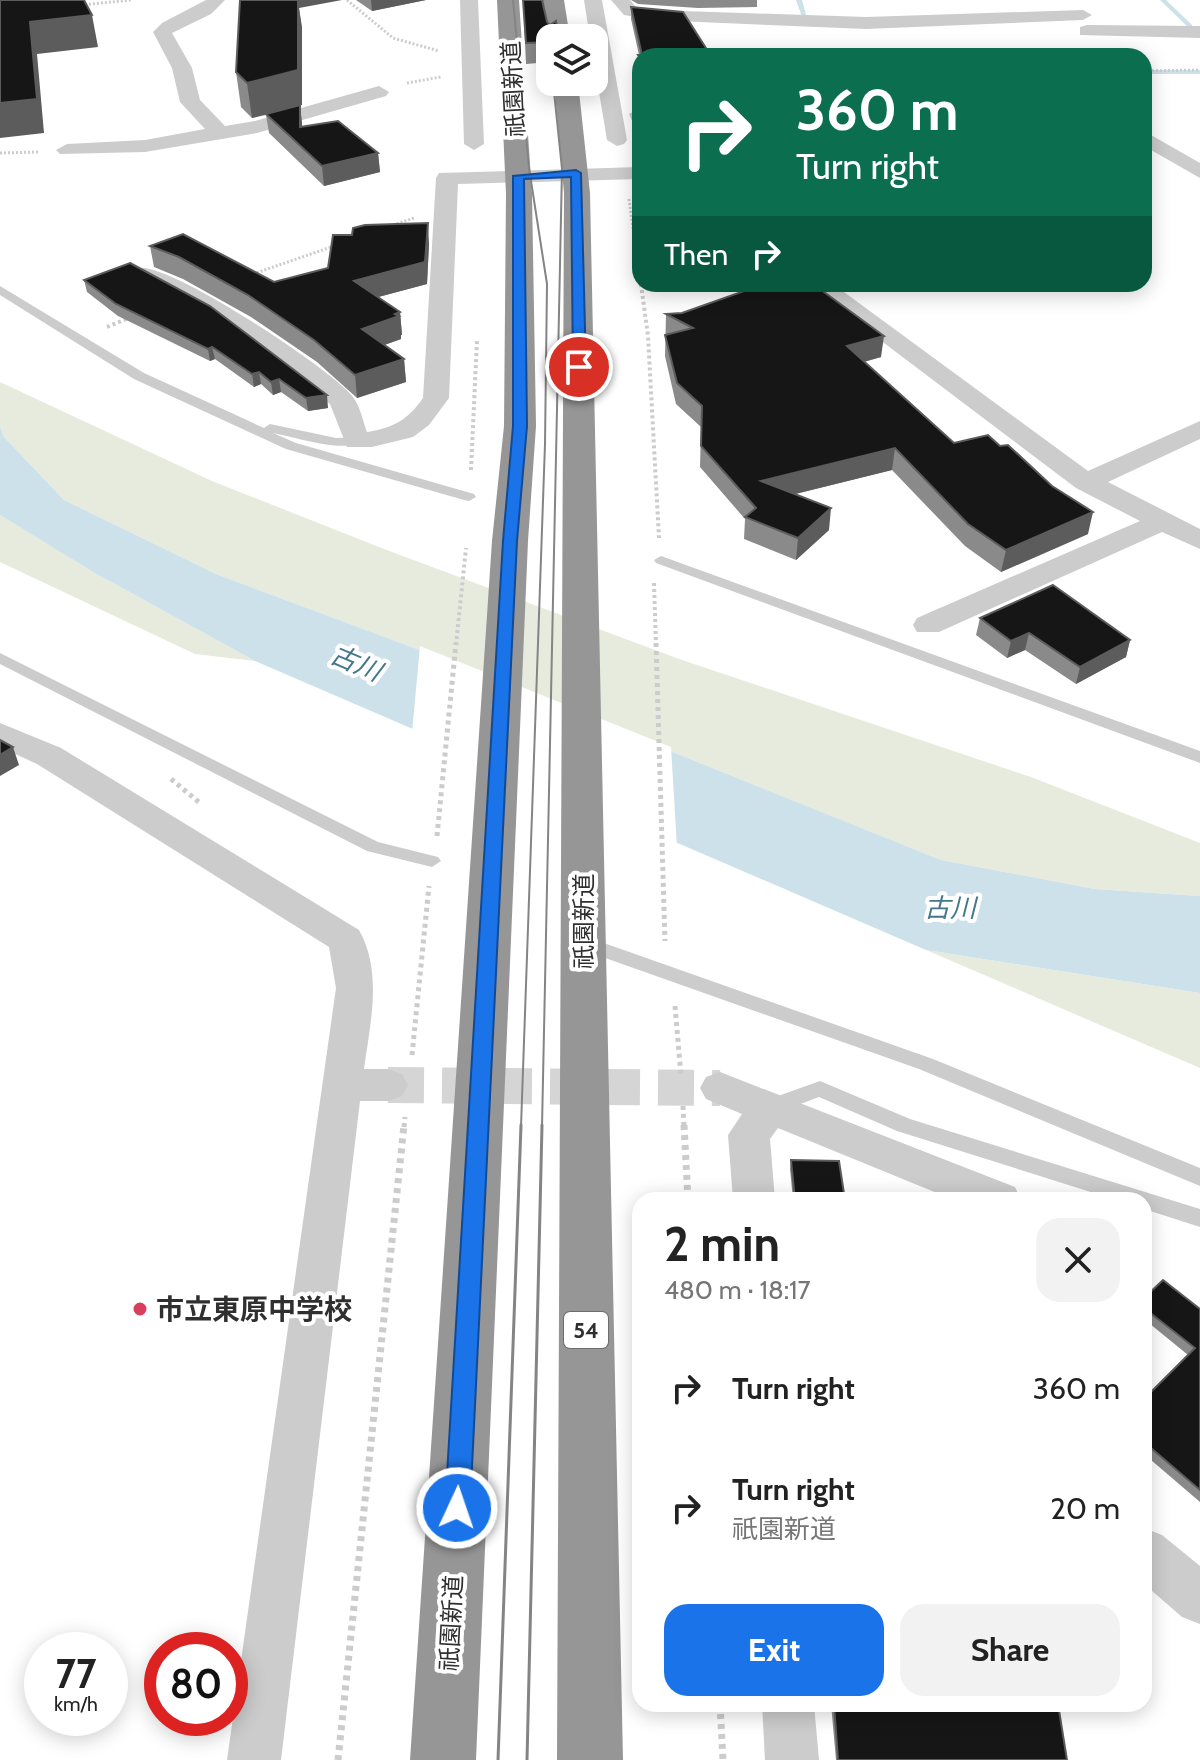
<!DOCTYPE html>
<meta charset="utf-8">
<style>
body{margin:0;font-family:Cabin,"Noto Sans JP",sans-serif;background:#f2f2f2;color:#222;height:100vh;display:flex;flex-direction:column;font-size:30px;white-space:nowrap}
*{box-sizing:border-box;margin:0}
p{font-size:26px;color:#767676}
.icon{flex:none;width:44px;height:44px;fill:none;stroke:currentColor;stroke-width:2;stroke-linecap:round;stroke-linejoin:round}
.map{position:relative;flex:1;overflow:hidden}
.side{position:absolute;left:632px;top:1192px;width:520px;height:520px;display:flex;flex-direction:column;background:#fff;border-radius:24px;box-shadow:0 4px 20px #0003}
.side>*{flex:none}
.hud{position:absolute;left:632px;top:48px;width:520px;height:244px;border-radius:24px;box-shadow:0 4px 20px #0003;background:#0b6e4f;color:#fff;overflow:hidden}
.fabs{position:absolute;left:536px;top:24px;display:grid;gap:16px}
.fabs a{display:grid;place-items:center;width:72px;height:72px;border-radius:16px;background:#fff;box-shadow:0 4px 20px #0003;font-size:40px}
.speed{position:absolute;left:24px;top:1632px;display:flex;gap:16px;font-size:40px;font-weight:700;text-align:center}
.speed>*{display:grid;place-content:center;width:104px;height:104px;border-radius:50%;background:#fff;box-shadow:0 4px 20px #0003;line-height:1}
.speed small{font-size:20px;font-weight:400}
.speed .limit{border:12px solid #d22;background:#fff;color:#111}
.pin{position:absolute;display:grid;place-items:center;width:68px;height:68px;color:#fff;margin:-34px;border:4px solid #fff;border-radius:50%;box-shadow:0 2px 8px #0007}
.me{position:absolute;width:88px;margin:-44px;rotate:3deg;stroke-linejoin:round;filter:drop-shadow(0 0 6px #0008)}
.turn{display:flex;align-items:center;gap:28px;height:168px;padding:0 32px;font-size:36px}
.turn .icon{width:104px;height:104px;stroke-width:2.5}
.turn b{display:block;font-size:56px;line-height:68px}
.then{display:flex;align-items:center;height:76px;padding:0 32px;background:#0003;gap:16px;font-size:30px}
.round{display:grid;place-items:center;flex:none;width:84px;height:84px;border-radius:24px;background:#f2f2f2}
.head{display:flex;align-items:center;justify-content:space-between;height:136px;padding:0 32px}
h1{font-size:48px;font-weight:800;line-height:60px}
.cta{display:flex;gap:16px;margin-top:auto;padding:16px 32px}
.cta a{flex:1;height:92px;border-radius:24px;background:#1a73e8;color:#fff;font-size:32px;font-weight:800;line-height:92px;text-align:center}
.cta a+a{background:#f2f2f2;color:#222}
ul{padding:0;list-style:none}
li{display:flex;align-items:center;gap:24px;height:120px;padding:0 32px}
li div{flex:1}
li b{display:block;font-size:30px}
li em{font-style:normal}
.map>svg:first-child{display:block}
.green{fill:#e7ebde}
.water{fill:#cce1e9}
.pier{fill:#fff}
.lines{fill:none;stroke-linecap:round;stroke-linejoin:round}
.stream{fill:#cce1e9;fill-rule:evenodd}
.street-tunnel{stroke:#d5d5d5;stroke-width:36;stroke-dasharray:36 18;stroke-linecap:butt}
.path-far3{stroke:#ccc;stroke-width:3;stroke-dasharray:2 2;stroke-linecap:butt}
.path-far2{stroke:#ccc;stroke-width:4;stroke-dasharray:3 3;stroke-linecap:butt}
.path-far1{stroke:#ccc;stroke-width:5;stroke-dasharray:4 4;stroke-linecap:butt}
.path{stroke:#ccc;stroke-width:7;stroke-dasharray:5 5;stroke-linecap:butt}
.lane{fill:#ccc;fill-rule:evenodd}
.street{fill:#ccc;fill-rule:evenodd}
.highway{fill:#969696;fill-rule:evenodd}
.tram-far1{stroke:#848484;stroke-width:2}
.tram{stroke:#848484;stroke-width:3}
.wall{fill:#8a8a8a}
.shaded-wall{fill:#5c5c5c}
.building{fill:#161616;stroke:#5c5c5c;stroke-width:2}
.route{fill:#1a73e8;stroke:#114b97;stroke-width:2}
.poi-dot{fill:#d83f5c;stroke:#fff;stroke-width:3}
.labels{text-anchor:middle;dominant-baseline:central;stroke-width:8;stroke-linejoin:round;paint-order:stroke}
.shield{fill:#fff;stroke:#6d6d6d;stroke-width:2}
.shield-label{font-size:22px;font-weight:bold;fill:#2f2f2f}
.street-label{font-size:24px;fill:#2f2f2f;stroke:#fff}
.water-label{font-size:26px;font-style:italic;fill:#43788b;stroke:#fff}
.near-poi-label{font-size:28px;font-weight:bold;fill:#2f2f2f;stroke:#fff;text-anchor:start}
</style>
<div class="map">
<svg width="1200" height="1760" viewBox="0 0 1200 1760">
<rect width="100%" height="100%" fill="#fff"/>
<path class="green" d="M0,382L212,481L384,549L682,660L1031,777L1200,843V896L1095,889L941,860L417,649L216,574L64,500L4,437L0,426Z
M0,515L93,572L255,661L195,654L0,562Z
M926,950L1200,993V1068Z"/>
<path class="water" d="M0,426L4,437L64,500L216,574L417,649L941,860L1095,889L1200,896V993L926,950L255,661L93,572L0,515Z"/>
<path class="pier" d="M420,646L671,747L677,847L412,733Z"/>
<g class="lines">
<path class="stream" d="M796,0H802L807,18L802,17Z
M1160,0H1166L1192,25V27H1188Z
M1144,70H1200V74H1144Z"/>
<path class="street-tunnel" d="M388,1085L720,1088"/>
<path class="path-far3" d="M347,0L393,38L439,51
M81,5L132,0
M1144,71L1200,70
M407,83L441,77
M0,153L38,152
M629,199L640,279
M393,225L414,218
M253,274L334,246"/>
<path class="path-far2" d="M641,284L648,336L659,538
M107,327L131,317
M471,470L477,340
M654,583L656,645
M456,645L466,548"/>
<path class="path-far1" d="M656,643L665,941
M171,779L200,803
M437,836L456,643
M675,1006L681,1076
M412,1055L429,886
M683,1106L684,1127
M404,1127L405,1117"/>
<path class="path" d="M684,1125L688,1200
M720,1704L723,1760
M338,1760L404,1125"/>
<path class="lane" d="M0,286L144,373L264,428L270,424L336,438L357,437L364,441C345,454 295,437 273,433L296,443L474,494L476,497L469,501L464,500L286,449L134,379L0,295Z
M661,556L1200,751V763L656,563L654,560Z
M0,653L378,842L438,857L441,861L432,867L367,851L0,664Z
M584,936L933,1059L1200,1168V1186L919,1069L577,948L575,943L577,938Z
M820,1081L910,1119L1200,1209V1227L1144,1209V1200H1116L897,1131L819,1097L771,1115L764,1113L761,1107L764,1101Z"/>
<path class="street" d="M206,0H225L211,14L172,33L192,68L200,100L225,126L255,121L379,86L389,92L386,96L257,133L145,152L60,154L56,150L67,144L145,140L205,129L180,102L172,68L153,32L162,23Z
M460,0H478L484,144L474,150L464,144Z
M584,0H602L627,140L624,144L617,146L607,140L594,62V38H590Z
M611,0H630L636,7L652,10L866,17L1083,10L1092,15L1083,20L866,29L652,20L624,15Z
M1087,25L1200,26V38L1080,35V27Z
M640,108V125L633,123L629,114Z
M1144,131L1200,163V178L1144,146Z
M640,167V179L458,184L449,398L429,425L413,437L372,447H347L330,404L214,316L134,273L138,268C168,261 333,370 353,397C360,406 363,421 367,432C393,428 408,420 423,398L436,178L439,173Z
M806,284H833L1088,471L1200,421V439L1108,482L1200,529V549L1162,532L939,632H917L913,625L917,618L1140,521L1076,488Z
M0,723L61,748L359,930C383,972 370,1024 364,1069H388L402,1074L408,1085L402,1096L388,1101H360L281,1760H227L336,988L329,947L37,764L0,747Z
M720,1072L1015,1187L1021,1200H954L778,1128L770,1139L775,1200H733L728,1135L742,1114L706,1099L700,1088L706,1077Z
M1144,1528L1162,1535L1200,1566V1624L1182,1617L1144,1584Z
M762,1704H814L819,1760H765Z"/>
<path class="highway" d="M497,0H519L532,194L536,426L528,541L476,1760H410L492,541L504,426L506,194Z
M542,0H564L570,38H550V42Z
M554,82H578L590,193L623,1760H557L564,193Z"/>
<path class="tram-far1" d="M513,0L529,168L547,284L545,444L521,1127
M543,0L550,57
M542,1127L562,169L553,82"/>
<path class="tram" d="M498,1760L521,1125
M527,1760L542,1125"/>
</g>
<path class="wall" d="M356,0H426L372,11Z
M523,0L550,38V62L526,64Z
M631,0H757V7L698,8L638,4Z
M631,7L683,12L640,56V72L638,68L639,55L631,19Z
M299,8L302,28V105H300L302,126L378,153L380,172L324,186L269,133L266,115L252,118L241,107L236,72Z
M429,244L427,284L378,297L400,312L402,335H401V339L384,345L404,359L406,382L357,398L317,362L251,317L183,279L154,267L150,246L274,282Z
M130,263L328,408L308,411L281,392L273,395L261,384L254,387L215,359L210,361L118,316L87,292L84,280Z
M731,284H757L739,290Z
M682,313L881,357L864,362L954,443L1088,534L1001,572L965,546L892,470L795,494L829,530L796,560L744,539L745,519L700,467L701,427L676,404L665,356L666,314Z
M980,618L1130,640L1126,657L1076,684L1025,650L1007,658L976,635Z
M791,1160L845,1200H793L790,1169Z
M1144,1298L1200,1309V1502L1144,1454V1399L1188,1355L1144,1319Z
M831,1704H1058L1067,1760H836Z"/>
<path class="shaded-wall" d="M278,0H342L299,8L302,28V105H300L302,123V146L300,127V105L252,118L247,83Z
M371,0H426L372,11Z
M92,15L98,47L37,54L44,133L0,138V103L30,22Z
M378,153L380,172L324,186L322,166Z
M428,223L429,244L427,284L356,303L354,281Z
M739,284H757L739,290Z
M400,312L402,335H401V339L365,352L362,329Z
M884,336L881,357L845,367L847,346Z
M212,347L215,359L210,361L208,349Z
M404,359L406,382L357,398L355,375Z
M259,372L261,384L254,387L252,374Z
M279,379L281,392L273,395L271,382Z
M327,395L328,408L308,411L306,398Z
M895,448L892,470L759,503L761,481Z
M831,508L829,530L796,560L798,538Z
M1093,512L1088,534L1001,572L1006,550Z
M1029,633L1025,650L1007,658L1011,641Z
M1130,640L1126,657L1076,684L1080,667Z
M13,747L19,765L0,776V755Z"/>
<path class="building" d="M0,0H84L92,15L30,22L37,99L0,103Z
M240,0H298V70L247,83L236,72Z
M523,0H542L547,22L550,25L556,21L559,38H550V42L526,43Z
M631,7L683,12L711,56H640V58L638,55H642Z
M300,105V127L338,121L378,153L322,166L266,114Z
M428,223L425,262L354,281L400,312L395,314L399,316L362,329L404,359L355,375L314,340L248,295L179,257L150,246L183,234L274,282L328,268L333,235H352L353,228L365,225Z
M130,263L210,306L327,395L306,398L279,379L271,382L259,372L252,374L212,347L208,349L116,304L84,280Z
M764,284H813L884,336L847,346L954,443L988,435L1000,446L1008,445L1052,486L1093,512L1006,550L968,524L895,448L761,481L831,508L798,538L745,517L756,508L701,446L702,406L677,383L665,335L693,328L666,314L682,313Z
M1053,585L1130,640L1080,667L1029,633L1011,641L980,618Z
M0,740L13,747L0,755Z
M791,1160L839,1161L845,1200H795Z
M920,1198H977L978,1200H920Z
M1163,1280L1200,1309V1490L1144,1442V1399L1195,1348L1144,1308V1298Z
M834,1704H1058L1067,1760H838Z"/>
<path class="route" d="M576,170L581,173L586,367L579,371L573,367L571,177L524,179L527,426L517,541L470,1508L466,1516L457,1520L449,1516L445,1508L503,541L513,426V176Z"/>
<circle class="poi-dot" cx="140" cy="1309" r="8"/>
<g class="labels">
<rect class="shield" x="564" y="1312" width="44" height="36" rx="6"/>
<g class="shield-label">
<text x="586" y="1330">54</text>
</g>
<g class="street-label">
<text transform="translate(513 89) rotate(-93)">祇園新道</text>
<text transform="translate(583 921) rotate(-90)">祇園新道</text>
<text transform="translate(451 1623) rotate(-87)">祇園新道</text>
</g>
<g class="water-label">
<text transform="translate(356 663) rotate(23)">古川</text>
<text x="950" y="908">古川</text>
</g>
<g class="near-poi-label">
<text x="156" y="1309">市立東原中学校</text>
</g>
</g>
</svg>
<div class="fabs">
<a><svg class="icon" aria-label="layers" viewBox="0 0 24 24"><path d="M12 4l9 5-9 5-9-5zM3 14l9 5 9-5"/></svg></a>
</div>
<div class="speed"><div>77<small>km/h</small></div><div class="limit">80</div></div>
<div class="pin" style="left:579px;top:367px;background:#d93025"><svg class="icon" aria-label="arrive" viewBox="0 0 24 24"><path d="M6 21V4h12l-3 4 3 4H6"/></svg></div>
<svg class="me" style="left:457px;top:1508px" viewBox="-20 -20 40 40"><circle r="17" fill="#1a73e8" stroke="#fff" stroke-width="3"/><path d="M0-11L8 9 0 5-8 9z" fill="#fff"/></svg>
<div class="hud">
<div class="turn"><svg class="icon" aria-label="right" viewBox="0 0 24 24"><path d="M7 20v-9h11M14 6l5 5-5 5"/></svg><div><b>360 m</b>Turn right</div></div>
<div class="then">Then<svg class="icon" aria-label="right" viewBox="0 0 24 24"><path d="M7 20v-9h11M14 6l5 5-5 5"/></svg></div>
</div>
<section class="side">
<div class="head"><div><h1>2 min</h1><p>480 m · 18:17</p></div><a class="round"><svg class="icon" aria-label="close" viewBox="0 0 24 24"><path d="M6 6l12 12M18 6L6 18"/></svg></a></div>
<ul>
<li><svg class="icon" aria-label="right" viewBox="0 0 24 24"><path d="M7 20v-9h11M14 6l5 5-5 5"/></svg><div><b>Turn right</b></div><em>360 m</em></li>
<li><svg class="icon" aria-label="right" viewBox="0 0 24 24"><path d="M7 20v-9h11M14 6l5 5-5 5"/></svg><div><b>Turn right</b><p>祇園新道</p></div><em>20 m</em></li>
</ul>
<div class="cta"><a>Exit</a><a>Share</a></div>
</section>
</div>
